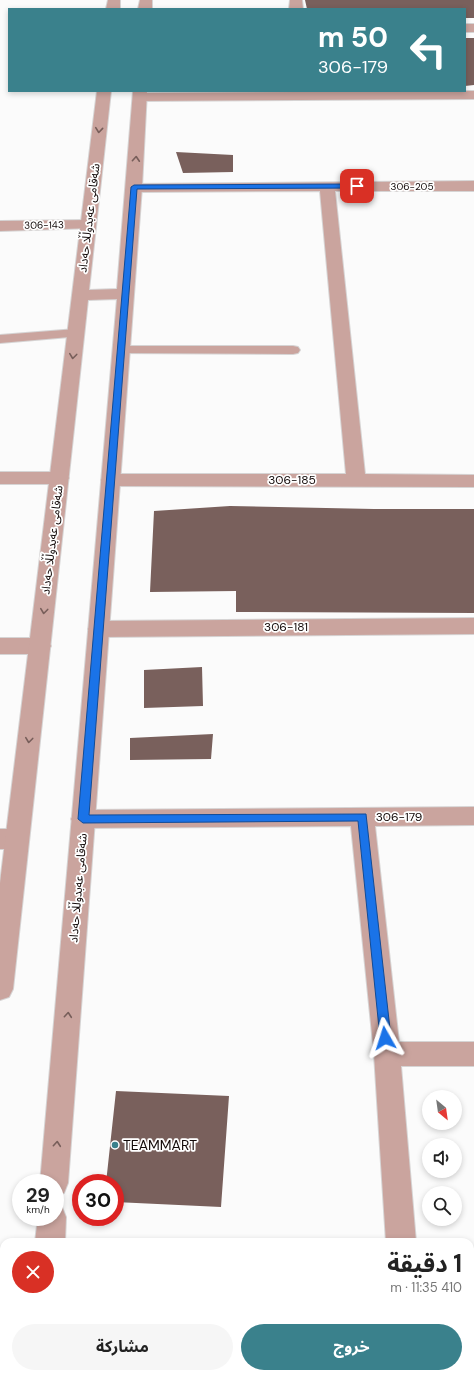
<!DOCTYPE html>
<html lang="ar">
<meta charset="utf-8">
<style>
body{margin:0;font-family:"DM Sans","Noto Sans Arabic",sans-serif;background:#f6f6f6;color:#222;direction:rtl;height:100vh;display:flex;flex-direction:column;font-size:15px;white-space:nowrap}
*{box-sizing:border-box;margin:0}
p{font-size:13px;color:#767676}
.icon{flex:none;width:22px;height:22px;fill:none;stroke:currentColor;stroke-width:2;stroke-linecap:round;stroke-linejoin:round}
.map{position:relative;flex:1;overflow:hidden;direction:ltr}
.side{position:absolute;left:0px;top:1238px;width:474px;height:140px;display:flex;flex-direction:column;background:#fff;border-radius:12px 12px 0 0;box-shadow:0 2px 6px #0003;direction:rtl}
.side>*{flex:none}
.hud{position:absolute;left:8px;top:8px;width:458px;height:84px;border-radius:0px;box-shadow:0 2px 6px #0003;direction:rtl;background:#3a818c;color:#fff;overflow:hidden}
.needle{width:26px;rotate:151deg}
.tools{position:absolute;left:422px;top:1090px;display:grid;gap:8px}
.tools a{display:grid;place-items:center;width:40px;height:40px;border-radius:50%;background:#fff;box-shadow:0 2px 6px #0003;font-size:20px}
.speed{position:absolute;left:12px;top:1174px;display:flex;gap:8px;font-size:20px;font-weight:700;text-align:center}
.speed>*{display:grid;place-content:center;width:52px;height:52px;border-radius:50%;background:#fff;box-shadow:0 2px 6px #0003;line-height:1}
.speed small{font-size:10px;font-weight:400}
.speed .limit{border:6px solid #d22;background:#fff;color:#111}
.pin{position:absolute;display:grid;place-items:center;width:34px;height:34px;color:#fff;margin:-17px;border-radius:8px;box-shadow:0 2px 6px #0006}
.me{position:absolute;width:44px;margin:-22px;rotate:354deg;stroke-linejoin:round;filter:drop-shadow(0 0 3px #0008)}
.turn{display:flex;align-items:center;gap:14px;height:84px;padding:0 12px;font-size:18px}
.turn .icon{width:52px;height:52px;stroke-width:2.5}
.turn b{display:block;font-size:28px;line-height:34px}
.round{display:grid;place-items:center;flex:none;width:42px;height:42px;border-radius:21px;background:#f6f6f6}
.overview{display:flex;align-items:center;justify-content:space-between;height:68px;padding:0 12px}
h1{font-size:24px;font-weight:700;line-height:30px}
.cta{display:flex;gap:8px;margin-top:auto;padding:8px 12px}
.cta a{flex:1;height:46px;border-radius:24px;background:#3a818c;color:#fff;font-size:16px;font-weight:700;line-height:46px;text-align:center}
.cta a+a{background:#f6f6f6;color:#222}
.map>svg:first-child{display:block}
.building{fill:#79605c}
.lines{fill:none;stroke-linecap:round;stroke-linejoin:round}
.service-casing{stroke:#d6d4d4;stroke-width:2}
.minor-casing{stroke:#d6d4d4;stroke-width:2}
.tertiary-casing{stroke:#d6d4d4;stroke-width:2}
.service{fill:#caa49e;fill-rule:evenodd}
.minor{fill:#caa49e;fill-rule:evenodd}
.tertiary{fill:#caa49e;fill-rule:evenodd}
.oneway{stroke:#775e5a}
.route{fill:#1a73e8;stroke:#114b97}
.poi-dot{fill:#3a818c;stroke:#fff;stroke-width:1.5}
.labels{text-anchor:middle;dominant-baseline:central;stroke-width:3.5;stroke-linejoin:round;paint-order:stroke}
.far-street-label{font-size:10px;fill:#120908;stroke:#fff}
.street-label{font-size:12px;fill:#120908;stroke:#fff}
.near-poi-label{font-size:14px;fill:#120908;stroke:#fff;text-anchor:start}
</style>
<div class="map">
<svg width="474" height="1378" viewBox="0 0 474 1378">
<rect width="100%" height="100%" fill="#fbfbfb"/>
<path class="building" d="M305,0H474V18H465V9H307Z
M465,38H474V85L465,86Z
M176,152L233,155V172L183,173Z
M230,506L374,509H474V613L236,612V591L150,592L154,511Z
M202,667L203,706L144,708V670Z
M213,734L211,759L130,760V738Z
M116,1091L229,1096L221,1207L115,1202V1183H106Z"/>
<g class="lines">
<defs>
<path id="service" d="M76,329L81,330L83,333L81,336L0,343V335Z
M121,346H293L298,347L300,350L298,353L293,354L116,353L114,350L116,347Z"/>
<path id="minor" d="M290,0H302L303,9H289Z
M465,24H474V32H465Z
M474,91V99L140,101L135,100L133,97L135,94L140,93Z
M474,181V191H335L365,474L474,475V487L111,486L104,484L101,480L104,476L111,474H346L320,191L134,192L129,190L126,187L129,184Z
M88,220L94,222L96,225L94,228L0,231V221Z
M0,472H59L66,474L69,478L66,482L59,484H0Z
M474,618V634L99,637L92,634L88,629L92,624L99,621Z
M0,638H40L48,641L51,646L48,651L40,654H0Z
M474,807V825L375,826L399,1042H474V1066H401L416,1242H386L374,1054L351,826L83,828L75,826L71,819L75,812L83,810Z
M0,829H17L25,832L29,839L25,846L17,849H0Z
M470,1313H474V1343H470Z
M395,1374H427V1378H395Z"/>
<path id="tertiary" d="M108,0H120V9H106Z
M140,0H152V9H138Z
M97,91H111L89,290L117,289L133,91H147L142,187L68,1183L64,1193L55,1196V1183H40L117,299L88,300L13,989L9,997L0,1000V883Z
M55,1204L62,1207L66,1217L65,1242H35L38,1217H55Z
M23,1374H55V1378H23Z"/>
</defs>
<use href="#service" class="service-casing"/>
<use href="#minor" class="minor-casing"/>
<use href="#tertiary" class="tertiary-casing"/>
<use href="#service" class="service"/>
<use href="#minor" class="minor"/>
<use href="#tertiary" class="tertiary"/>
</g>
<defs><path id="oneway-chevron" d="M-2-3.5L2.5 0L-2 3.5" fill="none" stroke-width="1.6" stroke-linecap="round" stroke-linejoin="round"/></defs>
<g class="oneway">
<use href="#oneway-chevron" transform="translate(99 130) rotate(96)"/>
<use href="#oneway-chevron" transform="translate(136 159) rotate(-86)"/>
<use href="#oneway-chevron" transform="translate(73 356) rotate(97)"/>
<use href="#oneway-chevron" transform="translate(44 611) rotate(97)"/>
<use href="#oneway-chevron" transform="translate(29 740) rotate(97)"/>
<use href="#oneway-chevron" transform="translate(68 1015) rotate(-85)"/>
<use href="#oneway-chevron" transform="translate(57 1144) rotate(-85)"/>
</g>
<path class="route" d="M357,184L360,186L359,188L137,189L89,815L366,814L391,1038L389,1042L385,1043L381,1042L380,1038L358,821L83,823L78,819L131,187L134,185Z"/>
<circle class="poi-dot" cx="115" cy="1145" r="4"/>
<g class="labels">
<g class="far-street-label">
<text x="412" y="186">306-205</text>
<text transform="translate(44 225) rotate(-1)">306-143</text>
</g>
<g class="street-label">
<text transform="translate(89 218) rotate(-83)">شەقامی عەبدوڵڵا حەداد</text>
<text x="292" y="480">306-185</text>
<text transform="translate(52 540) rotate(-83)">شەقامی عەبدوڵڵا حەداد</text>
<text x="286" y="627">306-181</text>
<text x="399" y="817">306-179</text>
<text transform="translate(78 888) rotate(-85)">شەقامی عەبدوڵڵا حەداد</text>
</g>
<g class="near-poi-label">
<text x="123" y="1145">TEAMMART</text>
</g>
</g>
</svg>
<div class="tools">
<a><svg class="needle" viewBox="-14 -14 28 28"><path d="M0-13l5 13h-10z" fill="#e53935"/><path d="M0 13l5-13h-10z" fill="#767676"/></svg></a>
<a><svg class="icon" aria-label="sound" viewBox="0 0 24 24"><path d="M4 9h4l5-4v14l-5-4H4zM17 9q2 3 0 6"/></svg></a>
<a><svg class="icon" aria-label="search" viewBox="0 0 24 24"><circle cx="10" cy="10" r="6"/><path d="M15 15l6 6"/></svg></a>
</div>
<div class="speed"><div>29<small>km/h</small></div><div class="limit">30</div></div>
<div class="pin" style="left:357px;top:186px;background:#d93025"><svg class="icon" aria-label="arrive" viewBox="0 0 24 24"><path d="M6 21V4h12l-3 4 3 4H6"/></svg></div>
<svg class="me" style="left:385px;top:1038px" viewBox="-20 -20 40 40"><path d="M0-17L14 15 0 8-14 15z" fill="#1a73e8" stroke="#fff" stroke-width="4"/></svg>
<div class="hud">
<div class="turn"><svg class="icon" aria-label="left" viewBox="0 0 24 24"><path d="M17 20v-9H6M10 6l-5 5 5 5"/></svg><div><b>50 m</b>306-179</div></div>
</div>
<section class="side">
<div class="overview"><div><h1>1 دقيقة</h1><p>410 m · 11:35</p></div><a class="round" style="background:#d93025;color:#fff"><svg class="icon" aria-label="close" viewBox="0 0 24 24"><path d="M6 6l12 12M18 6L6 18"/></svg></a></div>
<div class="cta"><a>خروج</a><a>مشاركة</a></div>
</section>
</div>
